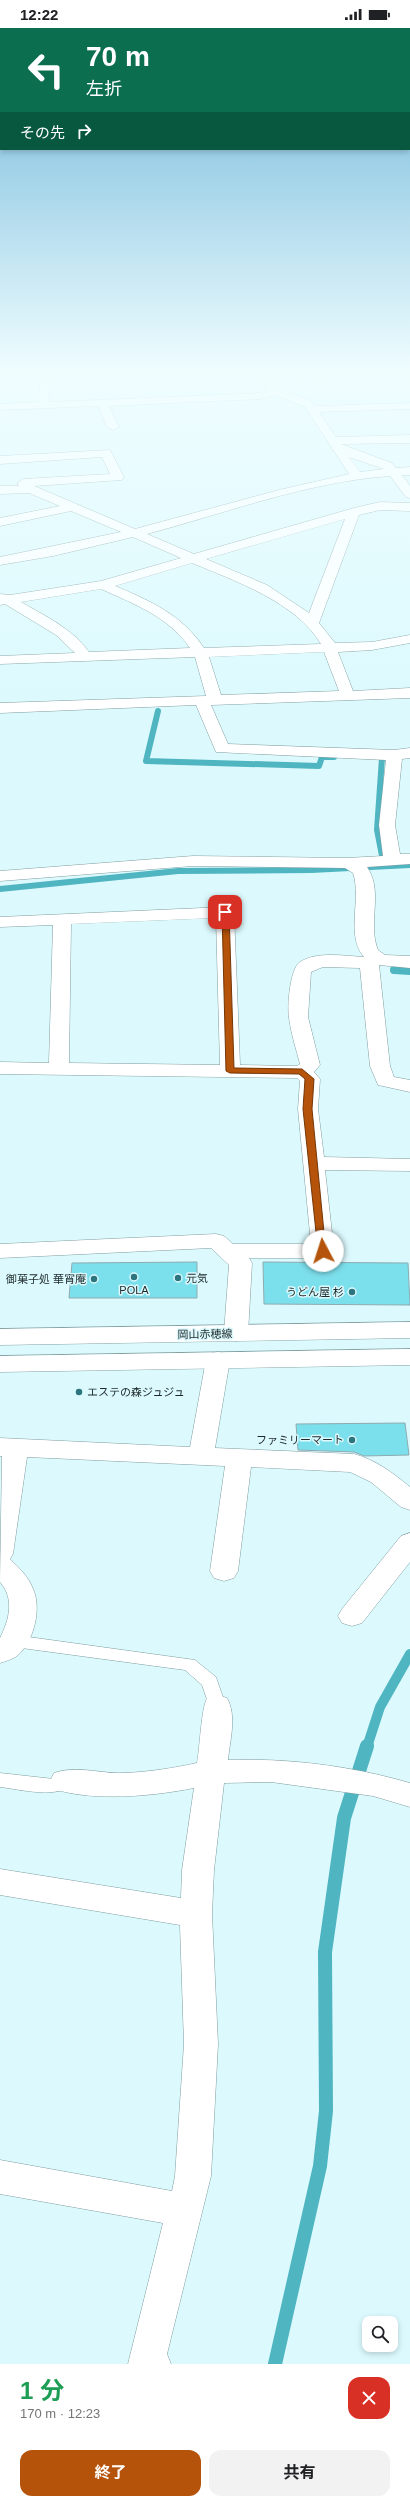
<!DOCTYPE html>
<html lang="ja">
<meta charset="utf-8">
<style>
body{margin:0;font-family:Arial,"Noto Sans JP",sans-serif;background:#f2f2f2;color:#202124;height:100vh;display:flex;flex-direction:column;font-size:15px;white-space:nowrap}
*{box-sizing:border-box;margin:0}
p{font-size:13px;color:#757577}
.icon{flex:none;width:22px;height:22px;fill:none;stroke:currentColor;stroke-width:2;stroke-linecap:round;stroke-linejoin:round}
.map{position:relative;height:2336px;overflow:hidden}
.side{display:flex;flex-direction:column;background:#fff;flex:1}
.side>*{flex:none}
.banner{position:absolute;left:0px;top:0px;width:410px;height:122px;box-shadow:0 2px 6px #0003;background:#0b6e4f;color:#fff;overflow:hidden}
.controls{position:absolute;left:362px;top:2288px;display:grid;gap:8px}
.controls a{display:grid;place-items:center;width:36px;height:36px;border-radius:8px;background:#fff;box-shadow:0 2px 6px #0003;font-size:20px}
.pin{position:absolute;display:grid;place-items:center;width:34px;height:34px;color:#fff;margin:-17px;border-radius:8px;box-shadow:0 2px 6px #0006}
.me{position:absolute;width:44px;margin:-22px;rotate:355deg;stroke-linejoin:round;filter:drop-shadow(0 0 3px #0008)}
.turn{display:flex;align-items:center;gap:14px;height:84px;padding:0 20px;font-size:18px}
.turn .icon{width:52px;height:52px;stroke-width:2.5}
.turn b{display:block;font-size:28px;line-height:34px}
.then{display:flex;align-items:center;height:38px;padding:0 20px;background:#0003;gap:8px;font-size:15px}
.round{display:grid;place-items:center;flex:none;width:42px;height:42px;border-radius:12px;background:#f2f2f2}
.head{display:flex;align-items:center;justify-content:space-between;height:68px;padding:0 20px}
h1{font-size:24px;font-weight:700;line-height:30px;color:#1e9e55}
.primary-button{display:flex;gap:8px;margin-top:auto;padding:8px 20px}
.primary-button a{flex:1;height:46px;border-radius:12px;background:#b45309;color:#fff;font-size:16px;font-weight:700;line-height:46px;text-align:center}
.primary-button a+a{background:#f2f2f2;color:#202124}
.status{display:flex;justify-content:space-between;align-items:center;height:28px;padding:0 20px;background:#fff;direction:ltr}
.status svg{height:11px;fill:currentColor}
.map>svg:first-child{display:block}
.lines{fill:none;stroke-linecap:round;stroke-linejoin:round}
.stream-far3{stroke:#4fb5c1;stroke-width:6}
.stream-far2{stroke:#4fb5c1;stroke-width:8}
.stream-far1{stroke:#4fb5c1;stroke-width:10}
.stream{stroke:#4fb5c1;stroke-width:14}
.building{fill:#7cdfec;stroke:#8eabaf}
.service-casing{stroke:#809da0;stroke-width:1}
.minor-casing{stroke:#809da0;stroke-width:1}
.primary-casing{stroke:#809da0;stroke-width:1}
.service{fill:#fff;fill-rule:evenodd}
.minor{fill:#fff;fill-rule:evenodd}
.primary{fill:#fff;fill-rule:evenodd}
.route{fill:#b45309;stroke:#753606}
.poi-dot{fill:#2c757e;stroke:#dcfafe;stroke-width:1.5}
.labels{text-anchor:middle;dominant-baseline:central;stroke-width:3;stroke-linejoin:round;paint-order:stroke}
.poi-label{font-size:11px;fill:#1c2829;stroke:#dcfafe;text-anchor:end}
.street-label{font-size:11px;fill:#1c2829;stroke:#dcfafe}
</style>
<div class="status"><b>12:22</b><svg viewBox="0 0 49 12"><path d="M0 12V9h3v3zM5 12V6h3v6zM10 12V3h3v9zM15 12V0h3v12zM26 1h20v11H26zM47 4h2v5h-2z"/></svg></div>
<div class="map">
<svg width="410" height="2336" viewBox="0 0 410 2336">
<rect width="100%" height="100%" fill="#dcfafe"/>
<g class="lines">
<path class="stream-far3" d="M158,683L146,733L319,738L322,729H334
M384,838L377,802L382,730L385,729
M0,861L178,843L311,842L410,837"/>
<path class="stream-far2" d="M394,942L410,943"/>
<path class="stream-far1" d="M367,1719L380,1679L410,1626"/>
<path class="stream" d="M275,2336L320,2138L326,2083L325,1924L344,1790L367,1718"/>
</g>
<path class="building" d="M197,1234V1270H69L72,1235Z
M263,1234L408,1235L410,1277L264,1276Z
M405,1395L409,1427L364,1428L354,1424L298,1422L296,1396Z"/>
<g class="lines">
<defs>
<path id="service" d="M14,1607L195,1632L216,1649L226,1678L223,1683L217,1685L211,1683L202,1657L185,1642L14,1619L8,1617L6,1613L8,1609Z
M0,1745L54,1751L65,1746L71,1748L74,1753C63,1773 19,1761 0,1759Z"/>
<path id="minor" d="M41,346H51L49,374L260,365L267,362L261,353L264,350L260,349L259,346H410V349L268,350L277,359L308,372L315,378L410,375V381L319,384L336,409L410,407V415L341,416L392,435L396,440L410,439V447H402L410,458V470L406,469L390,448C307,454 226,485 147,506L194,526L354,480L380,474L410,475V483L380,482L359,487L319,595L335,615L372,614L410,607V615L372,622L338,624L353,663L410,660V670L211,677L228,716L394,722L410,720V730L402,731L395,797L400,826H410V836L367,839C384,863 367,895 378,922L385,927L410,928V940L379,937L390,1038L394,1049L410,1052V1064L378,1057L370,1038L360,940L323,939L311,944L308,989L320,1037L314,1044L320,1051L318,1081L324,1129L410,1131V1143L325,1142L334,1223L331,1228L323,1230H249L252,1235L248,1305L244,1310L236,1313L228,1310L224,1305L229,1237L211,1220L0,1230V1216L216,1206L224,1208L233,1216H311L298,1081L300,1053L297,1050L0,1046V1034L49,1035L53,897L0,899V889L225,879L231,880L234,884L240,1037L297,1038L300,1036C296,1021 291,1005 289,990C287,979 290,940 300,934C317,923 345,928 364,929C345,907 362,871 353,845L345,840L193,838L0,853V843L193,828L347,830L383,828L379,797L386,732L216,724L196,677L0,685V675L206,668L195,629L0,636V628L75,625L56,607L5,576L0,577V566L10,567L101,553L181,530L133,509L53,528L0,537V529L121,504L71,483L0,498V490L60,478L29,465L0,466V458H19L17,455L23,451L110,446L102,429L0,436V428L110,422L124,449L122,452L34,458L135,501L279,462L349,446L305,379L275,367L261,371L109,378L119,399L113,402L107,399L98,378L0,382V376L38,374ZM349,429L384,441L360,444ZM345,491L309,585L267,557L206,531ZM192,535C235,553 296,574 321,616L204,620C182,587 151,573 115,558ZM101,561C134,576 169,589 190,620L89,624C73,601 45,588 21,574ZM324,624L339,663L221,667L209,629ZM216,890L220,1037L69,1035L71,896Z
M218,1324L227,1326L230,1332L215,1420L354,1426C376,1432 393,1445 410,1459V1482L401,1479L371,1454L350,1444L251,1439L238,1543L234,1550L224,1553L214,1550L210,1543L225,1438L27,1429L13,1526L10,1531C19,1540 29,1549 33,1561C42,1580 34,1614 17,1628C13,1631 6,1633 0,1635C0,1628 0,1615 0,1610C9,1592 15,1571 0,1554L2,1428H0V1410L190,1419L206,1332L209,1326Z
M410,1505V1534L362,1595L352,1598L342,1595L338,1588L342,1581L401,1508Z
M217,1667L227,1670C237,1688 230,1712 228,1732C289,1730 351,1738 410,1755V1779L373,1768L271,1754L224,1755L214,1842L212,1886L218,2016L211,2148L167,2326L171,2336H128L163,2195L0,2166V2132L172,2163L175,2148L184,2016L180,1897L0,1867V1841L181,1870L182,1842L194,1760C154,1768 94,1774 54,1761L50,1753L54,1745C77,1737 101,1746 124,1745C149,1744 174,1740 197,1735C200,1719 201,1682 207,1670Z"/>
<path id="primary" d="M410,1294V1310L0,1317V1301Z
M410,1321V1337L0,1344V1328Z"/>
</defs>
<use href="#service" class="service-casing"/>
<use href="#minor" class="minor-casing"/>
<use href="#primary" class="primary-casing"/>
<use href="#service" class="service"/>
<use href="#minor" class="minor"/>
<use href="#primary" class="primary"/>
</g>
<linearGradient id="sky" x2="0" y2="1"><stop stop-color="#6bb4d8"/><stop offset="0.51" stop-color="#effdff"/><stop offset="1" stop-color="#effdff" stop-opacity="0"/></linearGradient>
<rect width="410" height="673" fill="url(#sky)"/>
<path class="route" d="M225,882L229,884L234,1040L302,1041L314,1051L312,1081L326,1225L318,1223L303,1081L305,1051L299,1046L230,1045L226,1043L222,884Z"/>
<g class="poi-dot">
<circle cx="134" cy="1249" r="4"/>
<circle cx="178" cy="1250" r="4"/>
<circle cx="94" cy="1251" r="4"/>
<circle cx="352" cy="1264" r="4"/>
<circle cx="79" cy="1364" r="4"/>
<circle cx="352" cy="1412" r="4"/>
</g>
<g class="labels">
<g class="poi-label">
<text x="186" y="1250" text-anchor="start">元気</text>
<text x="86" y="1251">御菓子処 華宵庵</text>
<text x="134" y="1262" text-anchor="middle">POLA</text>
<text x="344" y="1264">うどん屋 杉</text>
<text x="87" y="1364" text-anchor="start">エステの森ジュジュ</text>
<text x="344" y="1412">ファミリーマート</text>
</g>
<g class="street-label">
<text transform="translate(205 1306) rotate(-1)">岡山赤穂線</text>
</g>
</g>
</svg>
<div class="controls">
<a><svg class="icon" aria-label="search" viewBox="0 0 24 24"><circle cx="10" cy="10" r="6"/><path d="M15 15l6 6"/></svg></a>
</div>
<div class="pin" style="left:225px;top:884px;background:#d93025"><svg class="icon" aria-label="arrive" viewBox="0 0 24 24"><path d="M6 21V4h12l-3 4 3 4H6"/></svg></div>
<svg class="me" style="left:323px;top:1223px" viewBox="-20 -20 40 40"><circle r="19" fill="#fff"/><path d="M0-13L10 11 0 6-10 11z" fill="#b45309"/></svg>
<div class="banner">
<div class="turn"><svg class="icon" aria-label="left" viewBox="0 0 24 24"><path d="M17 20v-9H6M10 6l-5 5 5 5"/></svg><div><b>70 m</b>左折</div></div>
<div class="then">その先<svg class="icon" aria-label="right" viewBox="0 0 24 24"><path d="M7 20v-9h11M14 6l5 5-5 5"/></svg></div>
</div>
</div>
<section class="side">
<div class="head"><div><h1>1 分</h1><p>170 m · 12:23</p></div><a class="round" style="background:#d93025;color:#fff"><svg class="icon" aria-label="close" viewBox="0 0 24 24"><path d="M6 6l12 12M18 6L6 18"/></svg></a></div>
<div class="primary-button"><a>終了</a><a>共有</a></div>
</section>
